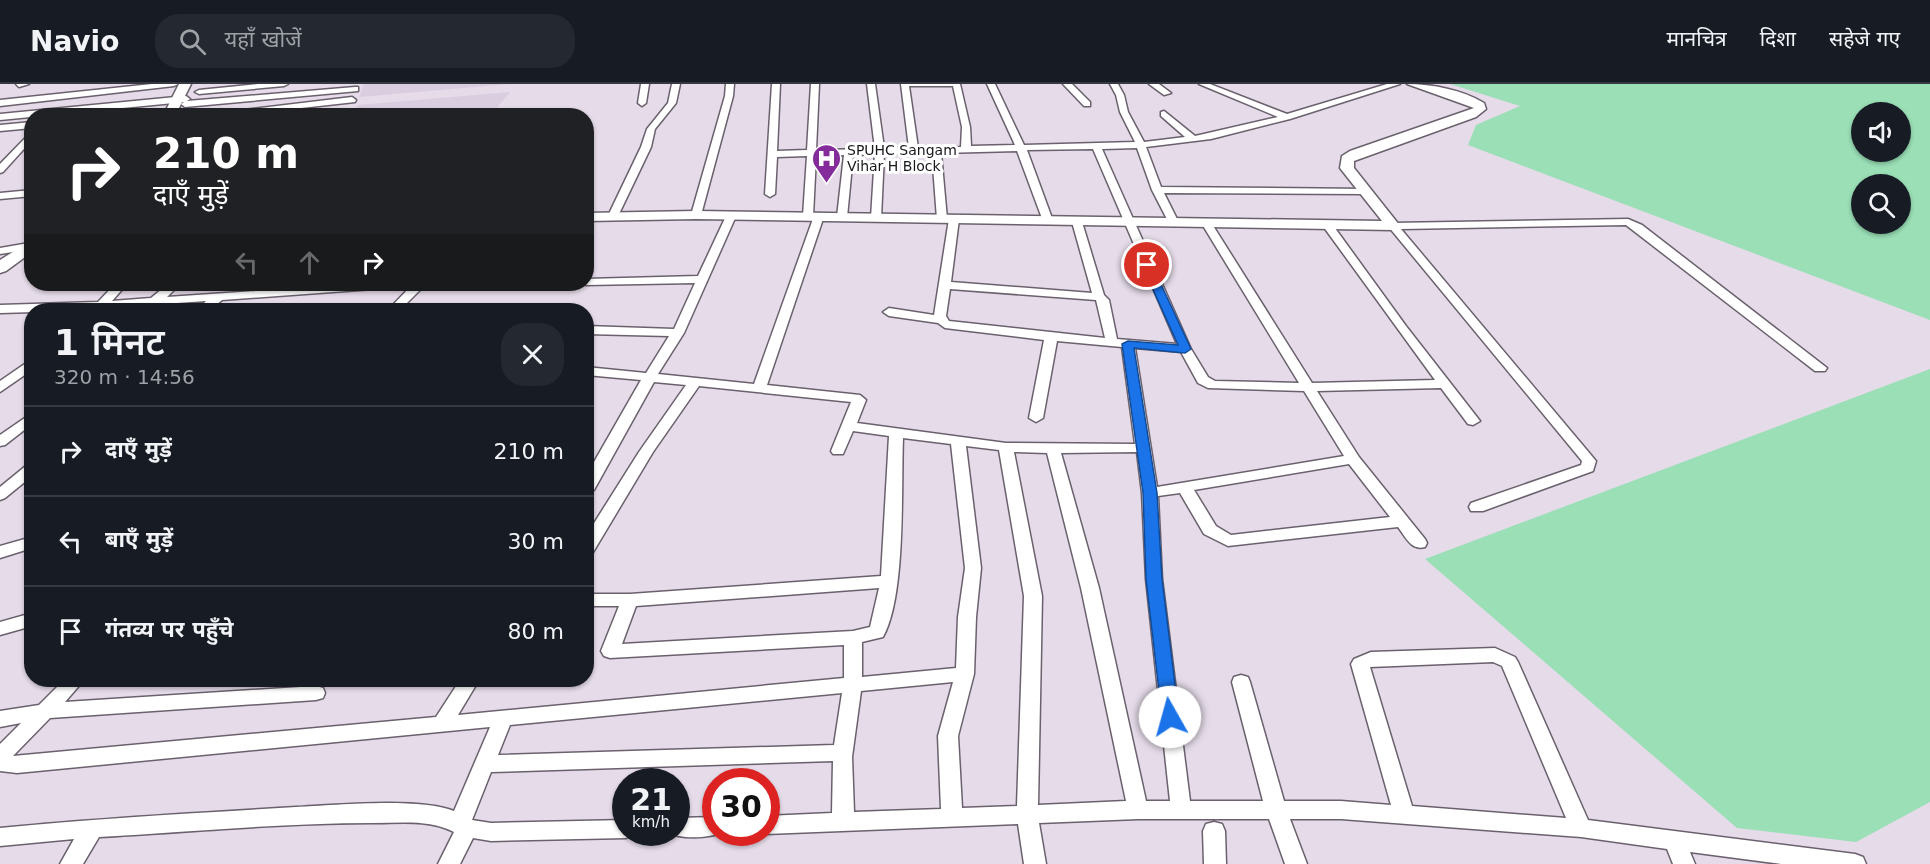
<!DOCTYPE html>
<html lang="hi">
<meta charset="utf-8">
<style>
body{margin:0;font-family:"DejaVu Sans","Noto Sans Devanagari",sans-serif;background:#242831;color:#f1f3f6;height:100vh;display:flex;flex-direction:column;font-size:22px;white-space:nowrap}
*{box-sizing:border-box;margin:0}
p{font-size:20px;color:#9ea1a6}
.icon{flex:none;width:33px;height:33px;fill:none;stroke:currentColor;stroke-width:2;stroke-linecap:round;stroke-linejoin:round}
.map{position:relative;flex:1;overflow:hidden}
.panel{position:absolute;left:24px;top:219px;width:570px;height:384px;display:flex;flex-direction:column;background:#171b24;border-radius:24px;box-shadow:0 2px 4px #0004}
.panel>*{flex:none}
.guide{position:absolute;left:24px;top:24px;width:570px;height:183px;border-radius:24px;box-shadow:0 2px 4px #0004;background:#202124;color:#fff;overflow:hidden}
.fabs{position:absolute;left:1851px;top:18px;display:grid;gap:12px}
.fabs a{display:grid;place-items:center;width:60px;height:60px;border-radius:50%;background:#171b24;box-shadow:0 2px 4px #0004;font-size:30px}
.speed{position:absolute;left:612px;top:684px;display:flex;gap:12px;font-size:30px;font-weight:700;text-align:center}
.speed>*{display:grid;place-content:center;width:78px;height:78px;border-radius:50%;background:#171b24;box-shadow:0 2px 4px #0004;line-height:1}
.speed small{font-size:15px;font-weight:400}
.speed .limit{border:9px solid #d22;background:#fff;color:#111}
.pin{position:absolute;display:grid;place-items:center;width:51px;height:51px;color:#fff;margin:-26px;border:3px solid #fff;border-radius:50%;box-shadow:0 2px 6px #0007}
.me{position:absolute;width:66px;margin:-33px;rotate:353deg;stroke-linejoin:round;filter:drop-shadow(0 0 4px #0008)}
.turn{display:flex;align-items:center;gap:21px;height:126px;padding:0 30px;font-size:27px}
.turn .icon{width:78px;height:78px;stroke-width:2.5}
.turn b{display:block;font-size:42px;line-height:51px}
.lanes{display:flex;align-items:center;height:57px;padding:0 30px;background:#0003;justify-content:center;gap:30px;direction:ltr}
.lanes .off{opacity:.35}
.round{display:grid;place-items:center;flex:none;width:63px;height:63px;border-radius:24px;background:#242831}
.overview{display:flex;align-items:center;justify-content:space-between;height:102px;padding:0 30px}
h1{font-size:36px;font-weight:600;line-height:45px}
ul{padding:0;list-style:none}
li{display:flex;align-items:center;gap:18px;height:90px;padding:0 30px;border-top:2px solid #363941}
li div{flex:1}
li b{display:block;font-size:22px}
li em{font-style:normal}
header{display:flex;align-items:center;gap:36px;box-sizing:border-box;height:84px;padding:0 30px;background:#171b24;border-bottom:2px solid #363941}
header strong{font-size:28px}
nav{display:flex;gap:33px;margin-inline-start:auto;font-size:21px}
.search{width:420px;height:54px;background:#242831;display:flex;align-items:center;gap:15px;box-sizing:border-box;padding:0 21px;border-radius:24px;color:#9ea1a6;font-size:22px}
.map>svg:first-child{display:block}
.built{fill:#dbcde0}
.green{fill:#9adfb6;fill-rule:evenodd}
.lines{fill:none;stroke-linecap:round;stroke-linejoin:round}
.street-casing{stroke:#6a616d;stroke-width:3}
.secondary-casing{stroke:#6a616d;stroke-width:3}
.street{fill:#fff;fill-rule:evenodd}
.secondary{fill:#fff;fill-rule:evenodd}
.route{fill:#1a73e8;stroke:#114b97;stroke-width:1.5}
.labels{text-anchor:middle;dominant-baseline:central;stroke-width:6;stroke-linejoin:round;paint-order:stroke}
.far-poi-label{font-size:14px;fill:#1a171b;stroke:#fff;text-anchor:start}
</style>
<header>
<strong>Navio</strong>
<div class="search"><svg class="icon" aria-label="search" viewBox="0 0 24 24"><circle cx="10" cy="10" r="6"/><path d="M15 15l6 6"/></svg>यहाँ खोजें</div>
<nav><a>मानचित्र</a><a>दिशा</a><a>सहेजे गए</a></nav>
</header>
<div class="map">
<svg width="1930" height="780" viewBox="0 0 1930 780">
<rect width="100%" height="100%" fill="#e5dbe9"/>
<path class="built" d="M364,0H511L359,13Z
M510,8L491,31H352L358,21Z"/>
<path class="green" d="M1450,0H1930V236L1468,61L1476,41L1520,22ZM1862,28H1900V68H1862ZM1862,100H1900V140H1862Z
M1930,285V718L1856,758L1737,744L1425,475Z"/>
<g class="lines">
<defs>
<path id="street" d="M16,0H29L19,3Z
M152,0H178L174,2L0,22V16Z
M258,0H288L284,2L199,10L195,8L199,6Z
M641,0H649L646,19L642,22L638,19Z
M672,0H680L676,19L655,45L651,63L618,132L609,134L608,132L641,63L647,45L668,19Z
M726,0H734L733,12L701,131L696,134L691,131L725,12Z
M772,0H780L777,67L807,66L811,0H819L816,66L875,65L867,0H875L884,64H909L901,0H960L970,43L971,62L1015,61L987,0H995L1024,61L1135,58L1120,28L1116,11L1110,0H1118L1124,11L1128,28L1144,58L1185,53L1161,32V28L1164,27L1195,52L1278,33L1199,0H1210L1287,30L1387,0H1400L1290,35L1211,55L1146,63L1161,103L1368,105V109L1364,110L1164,109L1179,139L1174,142L1169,139L1152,106L1137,64L1102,65L1191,265L1208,293L1215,297L1299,299L1202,140L1207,137L1212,140L1312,299L1435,296L1323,142L1328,139L1332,140L1406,242L1480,337L1473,341L1468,340L1441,304L1317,307L1359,373L1425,455L1427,459L1425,463C1411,467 1405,452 1398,443L1228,462L1204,450L1180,409L1158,412L1162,495L1190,717H1263L1232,598L1234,593L1241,591L1248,593L1250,598L1284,717H1341L1391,721L1351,580L1354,575L1371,568L1495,564L1515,573L1518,578L1588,736L1855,770L1863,773L1866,780H1781L1690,768L1695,780H1673L1667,765L1581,753L1341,735H1290L1307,780H1285L1269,735H1138L1039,739L1046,780H1024L1018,740L766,750L761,748H766V732L832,729L833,677L491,688L472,736L491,739L626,736V748H635L626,754L491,757L473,754L460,780H438L454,748C429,735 401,739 373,739C282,739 190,748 99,753L83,780H60L74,755L0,762V744C98,734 197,729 296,723C334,721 421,713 454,727L490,643L17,689L0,687V660L21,639L0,643V627L39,621L64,596H84L65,618L316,602L323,604L325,609L323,614L316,616L50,634L13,672L436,633L460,596H479L458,631L844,594V561L610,574L604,572L601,567L619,522H586V510H630L881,492L889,352L853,347L843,370H833L831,367L851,318L699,302L653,368L592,470L586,471V452L639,368L686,301L654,298L594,406L586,411V392L641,296L586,291V283L646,289L669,252L586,250V242L674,245L695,199L586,201L581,200H586V195L698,192L727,130L736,132L684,249L658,290L754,300L814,132L819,129L824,132L767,301L860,311L866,316L857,339L1006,359L1135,360L1122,263L1057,257L1043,334L1036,338L1029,334L1044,256L945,244L938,239L889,232L883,228L889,224L934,231L949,135L954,132L959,135L951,198L1092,209L1072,138L1077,135L1082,138L1104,211L1109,216L1117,255L1177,260L1093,65L1027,66L1053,137L1048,140L1043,137L1017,67L941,69L947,135L942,138L937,135L932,69L884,70L881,134L876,137L871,134L875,70L853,71L847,133L842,136L837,133L844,71L816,72L813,132L808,135L803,132L807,72L777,73L775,110L770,113L765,110ZM909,2H953L962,43L961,63L918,64ZM950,205L1096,216L1105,254L949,237L946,232ZM1135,264L1181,268L1198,299L1208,304L1304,307L1344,372L1157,403ZM903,354L951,360L965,484L958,533L956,584L862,593V558L883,553C906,512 901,404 903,354ZM966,362L999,366L1024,512L1017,722L962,724L958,652L974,590L976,533L981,484ZM1014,368L1047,369L1081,504L1126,717L1038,721L1042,512ZM1137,368L1142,409L1146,495L1170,717H1146L1099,504L1061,369ZM1349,380L1390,433L1231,451L1216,442L1194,406ZM879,504L870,543L853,547L622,560L636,522ZM1493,578L1502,582L1566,734L1412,722L1370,583ZM953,598L938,652L941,725L854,728L852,673L861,607ZM842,609L834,661L498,671L510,641Z
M1063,0H1072L1090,18V22H1084Z
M1149,0H1159L1171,9L1164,11Z
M355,3H358V7L185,23L181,20L184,18L0,36V30L186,12L190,15L187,17Z
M352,13L356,16L355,18L228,32H195Z
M32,38V44L0,47V41Z
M32,47V56L3,88L0,89V80Z
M32,106V112L0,115V109Z
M1628,135L1642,141L1827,284L1825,287H1815L1626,141L1401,145L1596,377L1593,387L1483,427H1471L1469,423L1471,419L1581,381L1582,377L1388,142L1393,139Z
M29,159H32V165L0,170V164Z
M115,200H127L112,217L151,214L168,200H180L167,213L358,200H407L401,203L222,216L210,226H197L206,217L105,224L103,226L0,229V221L98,218Z
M413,200H540L534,203L421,205L400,226H388Z
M32,275V286L0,308V297Z
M32,329V340L5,361L0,362V351Z
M32,380V392L5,414L0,416V403L27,381Z
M32,453V464L0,474V462Z
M32,529V542L0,551V538Z
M716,733V748H724C709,754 681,756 668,748H676V734Z
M1214,738L1222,740L1225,747L1226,780H1204L1203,747L1206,740Z"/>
<path id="secondary" d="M179,0H191L175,32H163Z
M1407,0C1432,0 1463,6 1484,19L1486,25L1476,33L1354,77V84L1400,142L1393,146L696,135L586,137V129L696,127L1382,137L1340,84L1342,72L1350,67L1474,24Z
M32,156V168L6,187L0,189V176Z"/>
</defs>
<use href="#street" class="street-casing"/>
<use href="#secondary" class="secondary-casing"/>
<use href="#street" class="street"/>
<use href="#secondary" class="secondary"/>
</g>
<path class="route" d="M1147,178L1152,181L1191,265L1185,269L1134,264L1157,409L1162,495L1179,633L1177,638L1170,640L1164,638L1162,633L1146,495L1143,409L1122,260L1128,257L1178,261L1142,181Z"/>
<defs>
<symbol id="hospital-pin" viewBox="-11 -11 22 30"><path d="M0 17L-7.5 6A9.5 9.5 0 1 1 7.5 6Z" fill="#842c99" stroke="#fff"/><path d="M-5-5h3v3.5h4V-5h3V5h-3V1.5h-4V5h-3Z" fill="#fff"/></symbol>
</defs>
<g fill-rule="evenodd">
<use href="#hospital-pin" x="810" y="58" width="33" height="45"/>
</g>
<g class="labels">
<g class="far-poi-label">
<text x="847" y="66">SPUHC Sangam<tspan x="847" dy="16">Vihar H Block</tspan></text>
</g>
</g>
</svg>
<div class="fabs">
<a><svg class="icon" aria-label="sound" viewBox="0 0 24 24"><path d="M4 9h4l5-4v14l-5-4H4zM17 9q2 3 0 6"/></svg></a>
<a><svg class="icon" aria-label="search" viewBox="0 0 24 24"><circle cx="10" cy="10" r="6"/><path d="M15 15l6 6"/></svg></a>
</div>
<div class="speed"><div>21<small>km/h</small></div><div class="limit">30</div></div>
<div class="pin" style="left:1147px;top:181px;background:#d93025"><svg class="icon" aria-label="arrive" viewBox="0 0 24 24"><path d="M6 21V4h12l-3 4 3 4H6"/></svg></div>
<svg class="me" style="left:1170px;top:633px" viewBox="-20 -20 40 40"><circle r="19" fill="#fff"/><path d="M0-13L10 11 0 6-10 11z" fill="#1a73e8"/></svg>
<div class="guide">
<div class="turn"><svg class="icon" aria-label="right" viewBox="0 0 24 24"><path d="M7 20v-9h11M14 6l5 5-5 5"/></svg><div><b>210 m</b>दाएँ मुड़ें</div></div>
<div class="lanes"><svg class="icon off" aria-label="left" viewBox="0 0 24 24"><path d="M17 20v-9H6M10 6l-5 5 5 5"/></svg><svg class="icon off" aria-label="ahead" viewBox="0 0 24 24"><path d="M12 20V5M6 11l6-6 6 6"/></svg><svg class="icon" aria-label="right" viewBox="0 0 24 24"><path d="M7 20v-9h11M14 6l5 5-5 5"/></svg></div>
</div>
<section class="panel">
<div class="overview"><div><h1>1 मिनट</h1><p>320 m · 14:56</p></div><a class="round"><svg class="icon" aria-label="close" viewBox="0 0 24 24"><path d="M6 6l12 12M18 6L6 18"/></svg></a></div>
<ul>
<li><svg class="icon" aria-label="right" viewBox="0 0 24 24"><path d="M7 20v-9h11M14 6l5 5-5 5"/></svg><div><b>दाएँ मुड़ें</b></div><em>210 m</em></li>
<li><svg class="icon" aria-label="left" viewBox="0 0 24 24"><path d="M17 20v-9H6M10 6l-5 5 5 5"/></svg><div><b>बाएँ मुड़ें</b></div><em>30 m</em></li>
<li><svg class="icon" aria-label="arrive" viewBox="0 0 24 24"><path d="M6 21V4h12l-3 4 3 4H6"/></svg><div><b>गंतव्य पर पहुँचे</b></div><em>80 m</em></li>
</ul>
</section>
</div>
